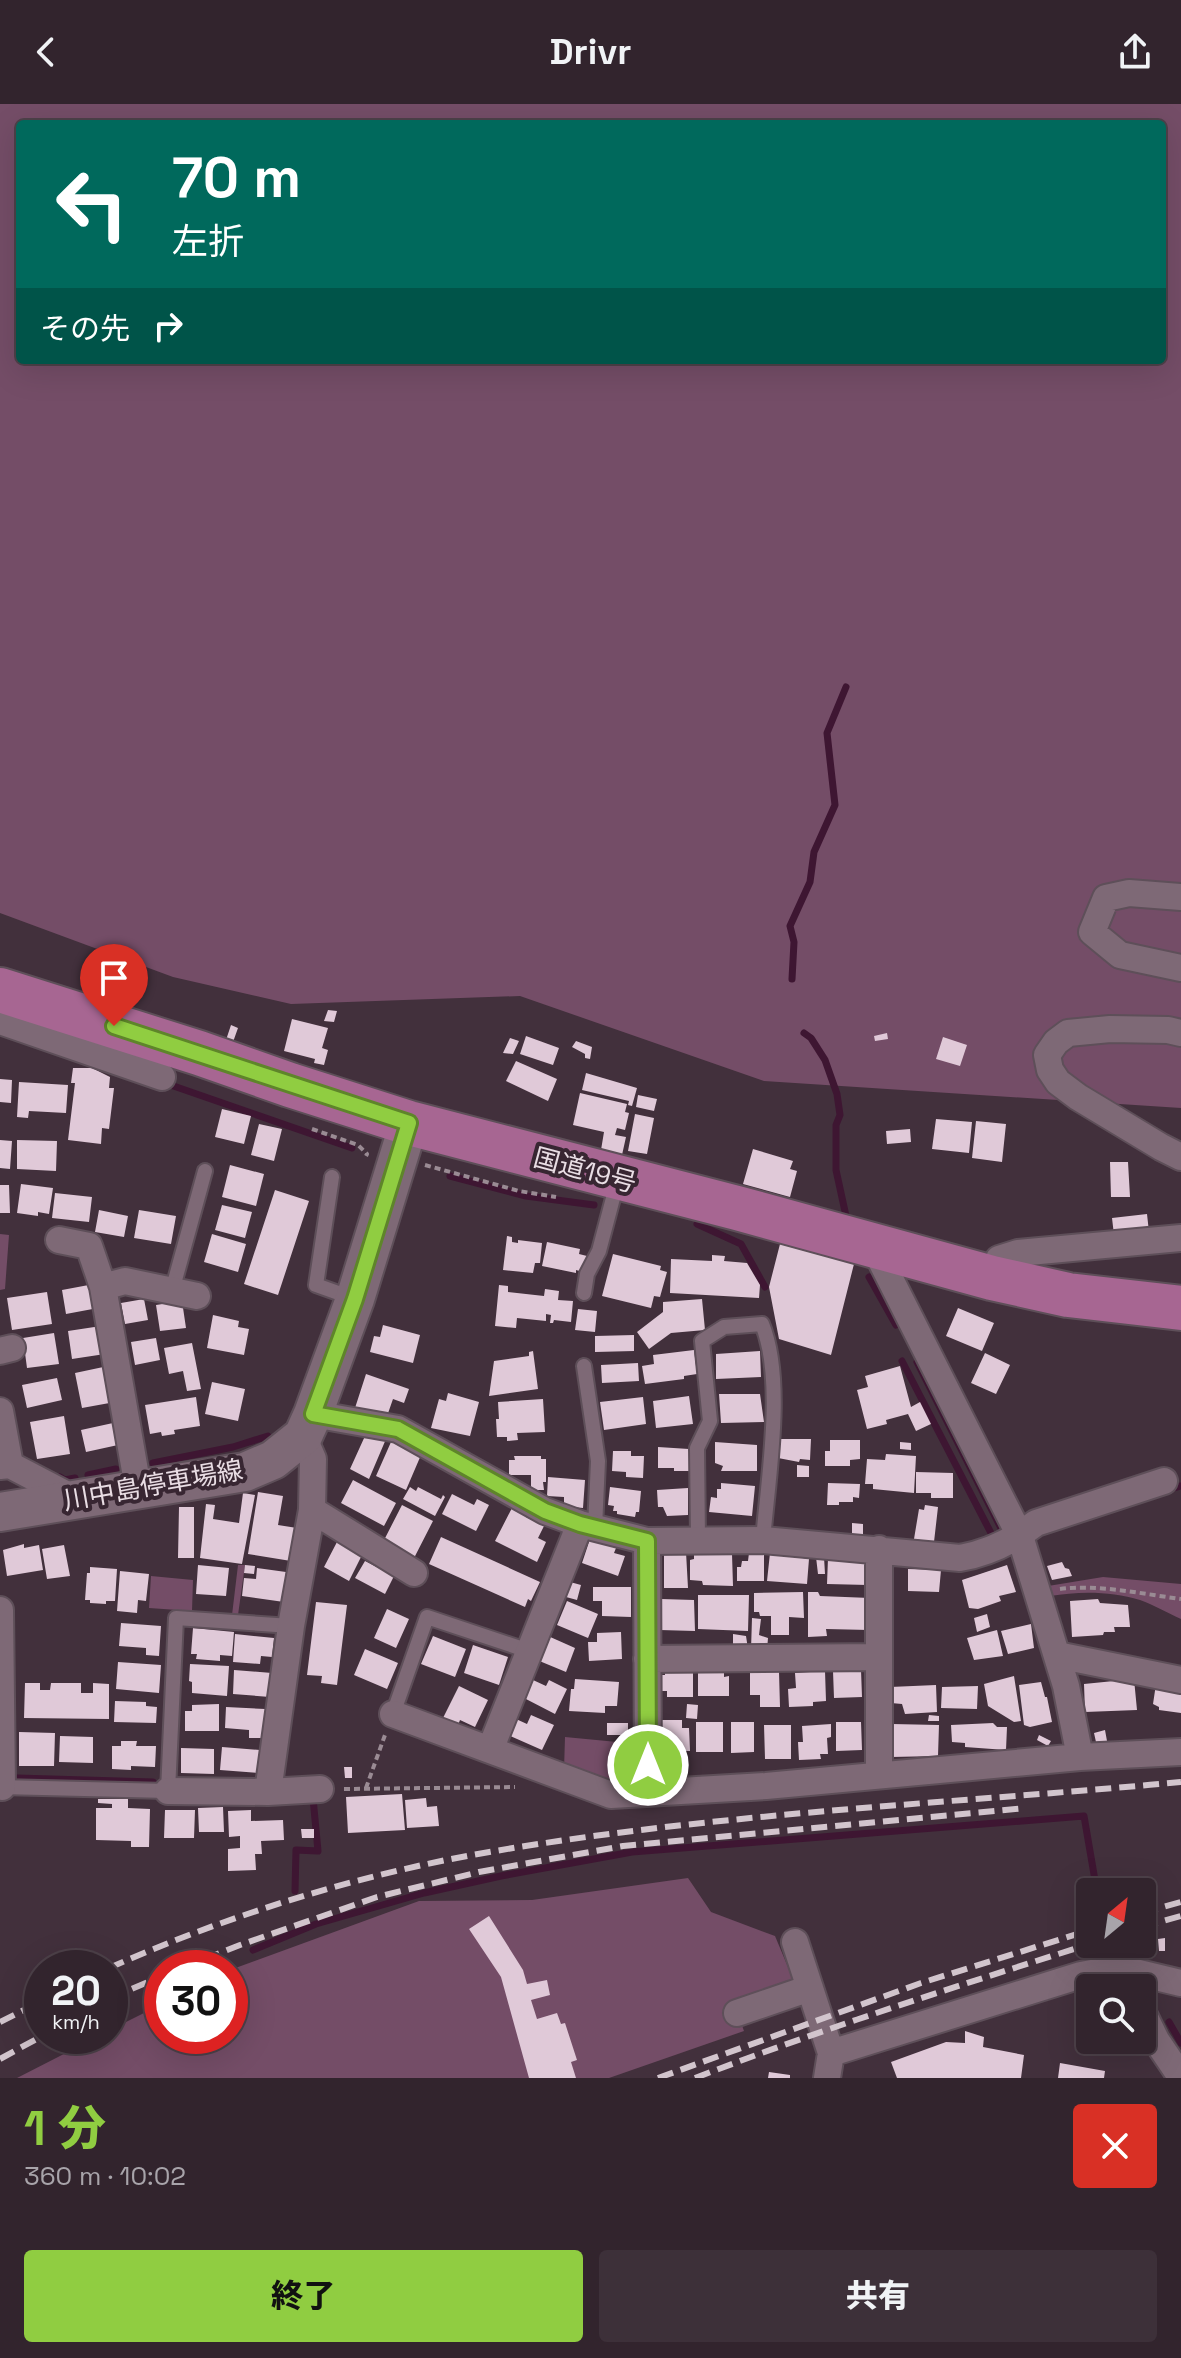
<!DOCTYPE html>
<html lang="ja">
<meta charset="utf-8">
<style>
body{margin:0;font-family:"Space Grotesk","Noto Sans JP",sans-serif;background:#3d3039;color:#f1f3f6;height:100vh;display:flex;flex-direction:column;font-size:30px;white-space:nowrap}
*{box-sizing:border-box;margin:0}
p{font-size:26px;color:#a8a4aa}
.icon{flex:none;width:44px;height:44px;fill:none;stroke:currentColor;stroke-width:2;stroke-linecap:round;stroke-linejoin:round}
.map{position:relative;height:1974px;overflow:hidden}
.drawer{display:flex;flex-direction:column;background:#32242d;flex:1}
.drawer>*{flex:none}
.banner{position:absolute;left:16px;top:16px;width:1150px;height:244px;border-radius:8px;box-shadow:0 8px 32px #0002,0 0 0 2px #4d4149;background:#00695c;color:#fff;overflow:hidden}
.needle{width:52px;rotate:29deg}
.controls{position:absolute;left:1076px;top:1774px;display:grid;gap:16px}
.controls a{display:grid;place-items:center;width:80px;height:80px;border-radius:8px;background:#32242d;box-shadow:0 8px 32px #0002,0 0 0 2px #4d4149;font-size:40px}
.speed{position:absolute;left:24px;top:1846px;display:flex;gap:16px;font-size:40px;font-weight:700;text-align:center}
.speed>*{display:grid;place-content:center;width:104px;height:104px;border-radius:50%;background:#32242d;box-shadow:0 8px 32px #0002,0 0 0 2px #4d4149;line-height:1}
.speed small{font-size:20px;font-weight:400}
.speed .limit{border:12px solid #d22;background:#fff;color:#111}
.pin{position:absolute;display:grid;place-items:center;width:68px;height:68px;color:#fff;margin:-82px -34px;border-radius:50% 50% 50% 0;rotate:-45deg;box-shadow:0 0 8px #0007}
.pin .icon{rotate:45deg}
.me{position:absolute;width:88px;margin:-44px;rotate:0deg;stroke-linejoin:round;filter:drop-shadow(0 0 6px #0008)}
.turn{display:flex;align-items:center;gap:28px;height:168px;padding:0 24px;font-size:36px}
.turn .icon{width:104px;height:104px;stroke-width:2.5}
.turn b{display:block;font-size:56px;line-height:68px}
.then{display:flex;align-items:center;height:76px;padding:0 24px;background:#0003;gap:16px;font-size:30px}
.round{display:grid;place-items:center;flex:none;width:84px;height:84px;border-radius:8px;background:#3d3039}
.headline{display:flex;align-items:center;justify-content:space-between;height:136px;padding:0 24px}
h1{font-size:48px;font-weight:800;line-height:60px;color:#90cd41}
.action{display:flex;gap:16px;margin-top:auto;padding:16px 24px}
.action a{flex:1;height:92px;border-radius:8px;background:#90cd41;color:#111;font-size:32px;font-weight:800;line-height:92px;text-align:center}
.action a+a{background:#3d3039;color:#f1f3f6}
header{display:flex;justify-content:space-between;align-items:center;height:104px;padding:0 24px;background:#32242d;font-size:36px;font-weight:800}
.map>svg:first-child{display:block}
.green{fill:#744d67;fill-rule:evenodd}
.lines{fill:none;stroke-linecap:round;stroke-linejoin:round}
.stream{stroke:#3e1632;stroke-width:7}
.building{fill:#e0c9d8}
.service-casing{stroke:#5e4f59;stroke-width:18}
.minor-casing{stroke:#5e4f59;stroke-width:30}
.secondary-casing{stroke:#5e4f59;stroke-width:42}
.trunk-casing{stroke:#5e4f59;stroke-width:48}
.path{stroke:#9a8b94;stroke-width:4;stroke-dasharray:6 4;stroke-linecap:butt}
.service{stroke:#7e6976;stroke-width:14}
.minor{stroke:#7e6976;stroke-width:26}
.secondary{stroke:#7e6976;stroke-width:38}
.trunk{stroke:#a76692;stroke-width:44}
.rail{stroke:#d2c5cd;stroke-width:6;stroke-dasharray:16 8;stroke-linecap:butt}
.route-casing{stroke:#5e852a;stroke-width:20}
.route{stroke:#90cd41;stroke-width:14}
.labels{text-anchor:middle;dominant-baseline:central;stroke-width:8;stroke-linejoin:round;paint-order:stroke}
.street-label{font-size:26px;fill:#e9dde4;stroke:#382632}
</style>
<header><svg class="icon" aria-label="back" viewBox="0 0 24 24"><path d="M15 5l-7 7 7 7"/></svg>Drivr<svg class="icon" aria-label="share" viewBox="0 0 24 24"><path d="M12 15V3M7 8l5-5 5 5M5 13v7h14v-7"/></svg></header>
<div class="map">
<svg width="1181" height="1974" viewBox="0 0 1181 1974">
<rect width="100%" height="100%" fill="#42303c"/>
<path class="green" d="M0,0H1181V1004L764,977L520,892L291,900L173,873L0,809ZM20,20H1162V256H20Z
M0,1130L9,1131L5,1185L0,1186Z
M238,1461H245L238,1511H232Z
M151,1472L193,1476L192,1507L149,1504Z
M1103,1473L1181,1480V1515C1168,1509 1154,1501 1140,1496C1111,1487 1079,1487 1050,1492L1048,1482Z
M565,1633L638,1640V1664L630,1682L564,1666Z
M688,1774L711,1808L775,1832L793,1875L734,1899L744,1927L609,1974H17L99,1932H110V1926L162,1900V1932H230V1866L419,1797L532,1796Z"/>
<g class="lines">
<path class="stream" d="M792,875L794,838L790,822L810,778L814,748L835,701L827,629L846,583
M804,929L811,934L825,956L837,990L840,1011L836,1021V1066L846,1112
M162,978L352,1044
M450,1072L526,1092L594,1101
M697,1120L741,1140L765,1183
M869,1173L896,1221
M902,1257L992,1431
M917,1258L1006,1434
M153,1359L233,1343L268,1332
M88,1371L116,1365
M60,1373L65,1376L75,1374
M1166,1386L1181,1382
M17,1674L153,1678
M295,1787L296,1746L318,1747L313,1694
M1126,1840L1129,1845
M253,1846L316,1820L424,1789L501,1772L632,1748L1084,1712L1097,1788
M1169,1918L1181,1939"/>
</g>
<path class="building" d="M328,906L337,907L334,918L324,917Z
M292,915L328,924L322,944L328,946L324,961L314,959L315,955L284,947Z
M231,921L238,924L233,938L226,936Z
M887,929L888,935L875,937L874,932Z
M526,932L559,944L553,961L520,950Z
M943,933L967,941L960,962L936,955Z
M510,934L519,937L513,950L503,949Z
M576,937L592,943L590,955L585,954V950L572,943Z
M516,957L557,975L548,997L506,977Z
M73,964H92L110,973L109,984H114L109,1025L102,1024L101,1040L68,1036L75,979H71Z
M586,969L637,984L632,1002L628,1001L629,997L582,986Z
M0,975L12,976L11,999L0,998Z
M19,978L68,981L66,1009L29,1007L28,1014L17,1013Z
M580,989L627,1000L625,1008L629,1009L625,1026L617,1024L615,1031L626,1033L622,1051L601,1046L604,1028L573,1021Z
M638,991L657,995L654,1007L636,1003Z
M222,1005L251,1012L244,1040L215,1033Z
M635,1010L654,1014L647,1050L628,1047Z
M936,1015L972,1018L969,1049L932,1045Z
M976,1017L1006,1020L1002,1058L972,1054Z
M259,1020L282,1025L274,1057L251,1051Z
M910,1025L911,1038L887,1040L886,1027Z
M0,1036L12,1037L10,1065L0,1064Z
M17,1036L57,1037L56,1067L17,1065Z
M753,1045L793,1057L790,1065L797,1067L790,1093L743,1080Z
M1110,1058H1128L1130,1093H1111Z
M230,1061L264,1070L256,1102L222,1093Z
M21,1080L53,1084L49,1110L38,1108V1112L17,1109Z
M0,1081H9L10,1109H0Z
M275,1086L309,1097L278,1191L244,1180Z
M55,1089L92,1093L89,1118L52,1114Z
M222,1101L252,1108L245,1134L215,1126Z
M99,1106L128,1112L124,1133L95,1128Z
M139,1106L176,1112L171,1140L134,1134Z
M1147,1110L1149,1128L1114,1131L1112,1114Z
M212,1130L246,1140L238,1168L204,1158Z
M507,1132L512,1133V1138L518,1139V1136L542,1139L540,1159H535L533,1169L503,1166Z
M547,1138L580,1145L579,1150L587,1152L583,1168L576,1166V1169L542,1162Z
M780,1140L854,1160L831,1251L779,1235L769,1183Z
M613,1150L661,1162L660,1166L667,1168L660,1193L654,1192L651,1204L602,1192Z
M712,1151L725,1152L724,1157L747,1159L760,1181L759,1194L670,1189L671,1155L712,1157Z
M94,1180L98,1204L66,1210L62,1186Z
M499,1181L508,1182V1188L544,1192L545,1185L559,1187L558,1196L573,1197L571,1218L554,1216L553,1219H550L551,1211L546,1210V1217L517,1214L516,1224L495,1222Z
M47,1188L52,1220L12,1226L7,1194Z
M144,1195L148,1216L125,1220L121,1199Z
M702,1195L705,1226L671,1229L649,1245L637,1228L663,1208V1198Z
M182,1197L186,1224L160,1227L156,1201Z
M958,1204L994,1219L982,1247L946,1232Z
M578,1205L597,1207L595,1228L575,1226Z
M213,1211L239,1217L238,1223L249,1225L244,1251L207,1244Z
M383,1221L420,1231L413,1259L370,1248L374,1232L380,1233Z
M101,1222L105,1250L72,1255L68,1227Z
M54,1229L59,1260L27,1264L23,1234Z
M634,1231V1247L595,1248V1232Z
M156,1234L160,1256L135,1261L131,1238Z
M192,1239L201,1285L187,1287L183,1267L169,1270L164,1244Z
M694,1246L697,1270L684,1272V1275L645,1280L642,1262L654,1260L653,1251Z
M533,1247L538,1285L489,1292L494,1257L529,1252V1248Z
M760,1247L761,1273L716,1275V1250Z
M985,1249L1010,1261L996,1290L971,1279Z
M638,1259L639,1277L602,1279L601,1261Z
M108,1262L115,1298L82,1304L75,1269Z
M900,1262L911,1303L920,1298L931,1320L916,1327L908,1310L886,1316L887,1320L867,1325L857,1286L868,1283L865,1272Z
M366,1270L409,1285L404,1299L393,1295L386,1315L355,1304Z
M57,1274L62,1296L27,1304L22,1281Z
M212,1278L245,1285L238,1317L205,1310Z
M448,1289L479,1298L470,1332L431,1324L439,1295L446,1297Z
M719,1290H760L764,1318L721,1319Z
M689,1292L693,1320L656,1324L653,1297Z
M196,1293L200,1322L174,1326L175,1330L162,1332L161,1328L150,1330L145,1301Z
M643,1293L646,1320L604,1326L600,1298Z
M543,1295L545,1328L517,1329L518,1336L507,1337V1333H497L496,1315H499L498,1298Z
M64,1312L70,1350L37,1355L30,1318Z
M113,1319L118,1341L86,1348L81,1326Z
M365,1332L386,1335L369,1375L350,1365Z
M780,1335H811L810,1356L800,1355L799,1358L778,1354Z
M830,1336H860V1355L850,1356V1362H825V1347H830Z
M391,1338L421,1351L406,1386L376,1372Z
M715,1338L757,1341V1367H721L723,1362L715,1359Z
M900,1338L911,1339V1346L900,1345Z
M658,1343L689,1345L690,1367H674V1364H658Z
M613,1347H631V1352H644L643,1374L626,1373V1368L612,1367Z
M886,1350L916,1352L914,1389L873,1385V1380H865L867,1355L885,1356Z
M514,1352H541V1355H546V1378H543L544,1386H531V1371H509V1356H515Z
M797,1361L809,1362V1373H797Z
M916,1368L953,1369V1394H931V1389H916Z
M548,1373L585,1376L583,1404L564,1402V1393L547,1392Z
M353,1376L396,1399L384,1422L341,1399Z
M721,1379L755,1382L752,1412L709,1408L711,1393L717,1394V1385H721Z
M828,1379L860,1380L859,1394L853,1393V1398H839V1401H827Z
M410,1383L416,1387L418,1383L441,1395L443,1391L445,1393L435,1412L403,1395Z
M610,1383L641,1387L639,1408H636L635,1413L617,1410V1407H613L614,1402L608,1401Z
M688,1384V1411L667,1412L663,1403H658L657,1386Z
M258,1388L283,1392L278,1421L297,1424L291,1457L248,1450Z
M243,1389L255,1391L242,1460L200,1454L206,1400L215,1401L213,1415L239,1419Z
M452,1390L474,1401L477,1395L489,1401L476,1427L442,1410Z
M402,1401L433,1417L412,1458L381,1442Z
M925,1401L938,1403L934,1438L914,1435L919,1405L924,1406Z
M513,1402L528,1410L526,1413L544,1422L538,1434L546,1438L537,1458L495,1437Z
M179,1403H194V1454H178Z
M852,1419L863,1420V1435H852Z
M441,1433L540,1478L531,1497L528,1495L525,1503L429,1460Z
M590,1435L616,1444L614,1449L625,1452L618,1472L582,1459Z
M337,1438L362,1451L349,1477L324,1463Z
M24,1440V1444L39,1441L43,1466L7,1472L3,1446Z
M64,1441L70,1472L47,1475L42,1445Z
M686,1448L688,1484H664V1450Z
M694,1448L732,1450L733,1482L703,1481L702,1477L690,1476V1456L694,1455Z
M749,1449H764V1477H737V1463H741L742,1457H748Z
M770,1449L809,1455L807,1480L767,1477Z
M816,1453H824L825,1470H818Z
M828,1454L872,1457L868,1481L827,1480Z
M365,1457L394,1472L385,1490L355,1474Z
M1062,1458L1065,1464L1069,1465L1072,1472L1052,1476L1047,1462Z
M198,1461L229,1464L226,1492L196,1490Z
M245,1461L255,1462L254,1470L244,1469Z
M1007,1461L1016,1488L999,1492L1001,1497L978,1505L969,1504L962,1476Z
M90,1463L117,1465L115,1497H106V1500L90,1499V1496H85L87,1469H90Z
M257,1464L286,1468L285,1474L287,1475L284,1498L242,1492L244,1474L256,1475Z
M908,1465L941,1466L939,1488L908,1487Z
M120,1467L149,1470L146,1497L138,1496L137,1509L117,1507Z
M570,1478L581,1481L577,1496L566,1493Z
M593,1483H631V1513L602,1512V1497H593Z
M803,1488L804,1514L789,1513V1531H771V1512H760L759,1508H754V1489Z
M808,1488H818L820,1492L870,1494L869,1526L826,1525L827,1532L808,1533Z
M698,1491H749L748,1527L698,1525Z
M661,1495L694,1496L695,1527L660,1526Z
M1098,1495L1100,1499L1128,1501L1130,1523H1114L1115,1528H1104L1103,1531L1072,1533L1070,1497Z
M567,1497L598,1510L588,1534L557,1521Z
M316,1498L347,1501L337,1581L321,1579L322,1572L307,1571Z
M387,1505L409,1515L396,1544L374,1534Z
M987,1510L990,1523L977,1528L974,1514Z
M752,1514L761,1515L759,1531L768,1534L767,1546H751Z
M121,1519L161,1522L159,1552L146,1551V1544L119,1542Z
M1031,1520L1034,1544L1008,1550L1001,1527Z
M193,1524L234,1528L232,1552L220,1551V1557L196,1555L197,1550H191Z
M997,1526L1003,1552L974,1556L967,1534Z
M621,1528L622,1555L589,1557L588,1538H597V1529Z
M235,1530L274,1534L272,1553L261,1552L260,1560L233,1558Z
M733,1530L746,1532L748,1545H733Z
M433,1532L466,1545L455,1573L421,1560Z
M548,1532L575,1544L566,1568L537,1556Z
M473,1541L508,1553L499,1581L464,1569Z
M365,1545L398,1559L387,1585L354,1571Z
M118,1558L161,1561L159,1589L116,1585Z
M190,1560L229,1562L227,1592L192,1589V1578L189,1577Z
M234,1566L272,1569L270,1593L233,1590Z
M665,1566H693V1593H667V1587H659V1571H665Z
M698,1566H724V1573L729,1572V1592H698Z
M861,1566L862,1593L834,1594L833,1567Z
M825,1567L826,1597L813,1598V1602L789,1603L788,1585L796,1584L795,1569Z
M750,1568H779L780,1603H760V1591H750Z
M1014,1572L1021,1617L1014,1618L988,1602L984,1580Z
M575,1575L619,1578L617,1602H605V1609L569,1607L571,1585H574Z
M1134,1575L1137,1606L1085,1608L1084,1580Z
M533,1576L546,1582L549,1576L567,1585L555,1610L524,1594Z
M1041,1578L1045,1593H1047L1052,1618L1030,1623L1024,1621L1019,1581Z
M25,1579H40V1586H50L51,1579H81V1589H93V1579L109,1580V1615L24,1614Z
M1156,1580L1181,1584V1609L1159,1606V1603L1153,1600Z
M936,1581L937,1608L905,1610L902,1600L891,1599L890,1583Z
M459,1582L488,1596L475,1623L460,1616L458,1621L443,1614Z
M978,1582L977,1605L941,1604L942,1583Z
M115,1597L146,1598V1602L157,1603L156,1619L114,1618Z
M219,1600V1627H185V1607H192V1601Z
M687,1600L698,1601L697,1615L686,1614Z
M226,1603L265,1605L264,1634H249V1626L225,1624Z
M531,1611L554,1621L542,1646L508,1631L516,1615L527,1620Z
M929,1611L939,1612V1617H928Z
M662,1616H682V1624H689L690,1647H662Z
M696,1618H723V1648H696Z
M731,1618H754V1648L731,1649Z
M836,1618H861L862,1646L836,1647Z
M607,1619H628V1631H607Z
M993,1619L997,1623H1007L1006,1646L965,1643V1639L952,1638L951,1621Z
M831,1620V1633L827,1634L828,1650H820L821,1655L799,1656L798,1638H803L802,1622Z
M892,1620L939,1621L938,1652L891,1653Z
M764,1621H791V1655H765Z
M1105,1626L1107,1637L1096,1638L1094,1629Z
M19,1628L55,1629L54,1662H19Z
M1039,1631L1051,1637L1048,1642L1037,1636Z
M60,1632L93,1633V1659L59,1658Z
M121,1637H137L136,1642H156L155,1663L131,1662V1666L112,1665V1642H121Z
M222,1643L260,1646L258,1669L220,1666Z
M181,1644L214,1645V1670L181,1669Z
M344,1663H352V1674H345Z
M402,1690L405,1726L348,1729L346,1693Z
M426,1694L427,1703L437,1702L439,1722L407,1724L405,1696Z
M98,1695H128V1704L150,1705L149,1743H131V1737L96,1736V1704H112V1700L98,1699Z
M223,1703L224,1728H199L198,1704Z
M165,1706H195L194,1734H164Z
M251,1706V1717L283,1716L284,1736L261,1737L262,1750H255L256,1766L228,1767V1745L240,1744V1732L229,1733L228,1707Z
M301,1725H314V1734H302Z
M489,1812L523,1866L527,1880L547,1876L550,1891L531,1896L537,1915L557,1909L561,1920L565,1919L577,1956L571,1958L576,1974H529L501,1873L469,1825Z
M1165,1834V1847H1159L1158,1835Z
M965,1927L984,1933L983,1943L1024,1951L1021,1974H897L891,1958L946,1938L965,1939Z
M1060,1959L1105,1967L1104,1974H1058Z
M769,1968L790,1971V1974H768Z"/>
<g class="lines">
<defs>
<path id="service" d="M332,1073L316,1181L355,1195
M172,1187L205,1067
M584,1189L587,1170L599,1147L617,1079
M584,1262L598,1357L595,1424
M698,1436L697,1344L710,1317L702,1237L724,1223L762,1220C785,1276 768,1374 763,1436
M393,1610L427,1513L529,1547
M0,1683L168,1687L176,1514L291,1522"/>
<path id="minor" d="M1181,793L1129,789L1106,794L1092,828L1120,851L1181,864
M0,917L162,973
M1181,929L1168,926L1110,925L1068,929L1056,938L1047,951L1050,966L1058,978L1078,993L1161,1043L1181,1053
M59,1136L89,1142L103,1183
M874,1143L1020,1432L1066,1582L1080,1653
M992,1174L999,1155L1018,1149L1181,1134
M0,1247L12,1244
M0,1307L10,1361
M313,1310L398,1325L545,1407L580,1420L647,1437L763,1436L960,1454C989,1449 1013,1437 1036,1419L1164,1377
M0,1362L10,1361L75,1395
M138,1384L103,1183L125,1177L197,1192
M312,1406L414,1469
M647,1437L648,1687
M879,1445V1670
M0,1506L2,1683
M1057,1551L1181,1576
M647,1555L879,1553
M393,1610L611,1691L766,1682L1080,1653L1181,1648
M490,1646L580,1420
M168,1687L268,1688L320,1685
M268,1688L291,1522L312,1406L313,1355L303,1332
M795,1838L831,1949
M1142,1907L1156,1936L1181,1973
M737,1909L810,1884
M827,1974L831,1949L1081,1871L1118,1864L1181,1879"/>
<path id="secondary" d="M0,1408L245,1368L273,1356L303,1332L313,1310L355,1195L409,1019"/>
<path id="trunk" d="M0,886L199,949L290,981L409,1019L737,1104L992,1174L1068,1191L1181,1204"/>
</defs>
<use href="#service" class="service-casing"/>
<use href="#minor" class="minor-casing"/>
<use href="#secondary" class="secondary-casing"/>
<use href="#trunk" class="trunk-casing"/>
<path class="path" d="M312,1025L358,1041L367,1050L366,1052
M425,1061L519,1087L556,1093
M1060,1485C1099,1480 1142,1490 1181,1495
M366,1684L385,1631
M344,1685L515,1683"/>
<use href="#service" class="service"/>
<use href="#minor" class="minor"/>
<use href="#secondary" class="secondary"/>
<use href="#trunk" class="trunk"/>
<path class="rail" d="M1142,1809L1181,1798
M1142,1823L1181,1812
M109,1864C224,1813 354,1772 478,1750C710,1709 946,1700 1181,1678
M182,1864L240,1841L377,1793L479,1768L623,1742L1026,1704
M110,1894L162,1872
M0,1918L42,1897
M0,1955L42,1932
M658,1974L921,1879L1090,1826
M695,1974C825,1924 957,1882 1090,1840"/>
</g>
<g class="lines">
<defs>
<path id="route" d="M114,922L409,1019L355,1195L313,1310L398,1325L545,1407L580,1420L647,1437L648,1661"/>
</defs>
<use href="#route" class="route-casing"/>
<use href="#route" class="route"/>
</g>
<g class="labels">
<g class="street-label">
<text transform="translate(585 1066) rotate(15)">国道19号</text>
<text transform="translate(153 1381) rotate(-10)">川中島停車場線</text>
</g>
</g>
</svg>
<div class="controls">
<a><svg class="needle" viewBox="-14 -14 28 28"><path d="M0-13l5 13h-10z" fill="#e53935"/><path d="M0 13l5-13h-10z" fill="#a8a4aa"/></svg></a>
<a><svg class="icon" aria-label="search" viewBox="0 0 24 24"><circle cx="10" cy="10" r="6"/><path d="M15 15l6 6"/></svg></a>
</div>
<div class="speed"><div>20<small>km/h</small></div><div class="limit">30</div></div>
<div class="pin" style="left:114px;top:922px;background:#d93025"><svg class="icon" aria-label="arrive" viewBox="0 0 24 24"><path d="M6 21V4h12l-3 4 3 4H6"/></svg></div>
<svg class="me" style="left:648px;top:1661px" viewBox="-20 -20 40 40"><circle r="17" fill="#90cd41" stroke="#fff" stroke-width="3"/><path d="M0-11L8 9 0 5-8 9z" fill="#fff"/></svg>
<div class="banner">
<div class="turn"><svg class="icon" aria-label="left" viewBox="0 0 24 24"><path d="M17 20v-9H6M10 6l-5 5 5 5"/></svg><div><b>70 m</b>左折</div></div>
<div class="then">その先<svg class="icon" aria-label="right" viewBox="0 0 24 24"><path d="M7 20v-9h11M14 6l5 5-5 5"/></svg></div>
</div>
</div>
<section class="drawer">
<div class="headline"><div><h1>1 分</h1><p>360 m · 10:02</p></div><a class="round" style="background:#d93025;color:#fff"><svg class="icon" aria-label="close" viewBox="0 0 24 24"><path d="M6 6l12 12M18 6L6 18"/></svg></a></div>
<div class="action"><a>終了</a><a>共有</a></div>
</section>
